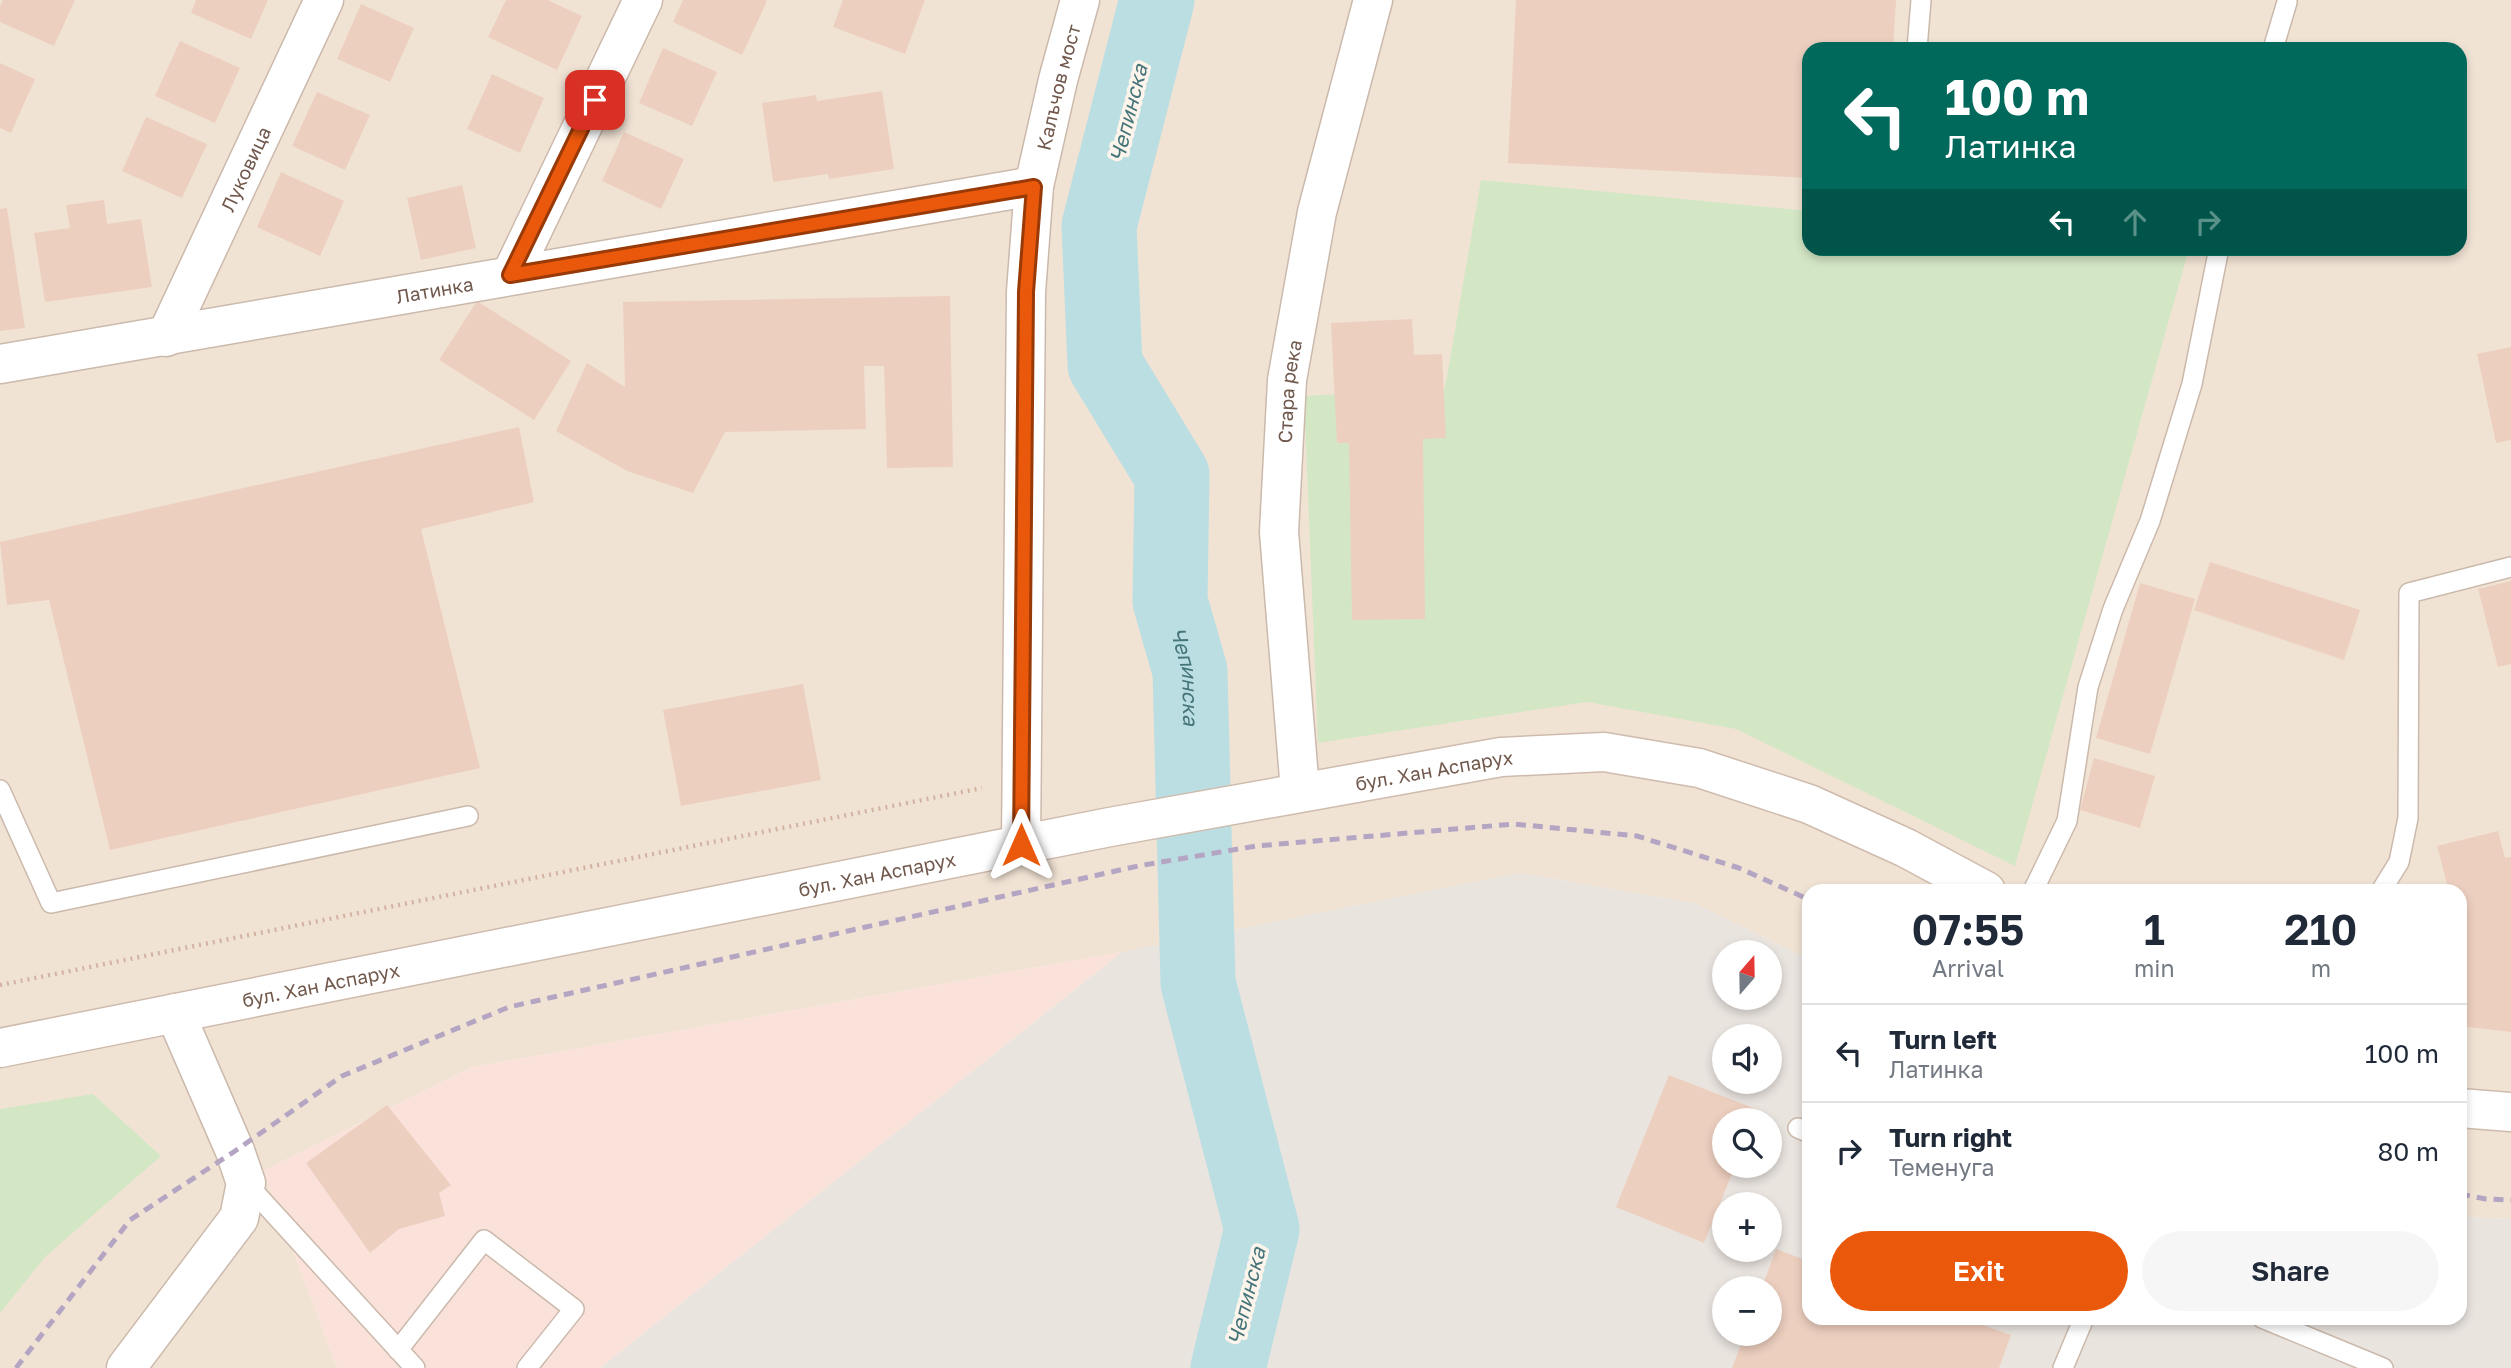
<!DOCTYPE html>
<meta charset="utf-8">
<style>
body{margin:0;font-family:"Golos Text",sans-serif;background:#f6f6f7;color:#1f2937;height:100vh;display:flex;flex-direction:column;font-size:26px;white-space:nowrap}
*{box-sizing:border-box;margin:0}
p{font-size:23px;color:#747a83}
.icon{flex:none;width:38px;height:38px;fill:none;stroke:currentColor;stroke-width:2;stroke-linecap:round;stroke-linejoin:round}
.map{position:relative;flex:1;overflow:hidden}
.details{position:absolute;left:1802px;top:884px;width:665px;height:441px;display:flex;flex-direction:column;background:#fff;border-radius:21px;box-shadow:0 4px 10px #0003}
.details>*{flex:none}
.guide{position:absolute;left:1802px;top:42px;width:665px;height:214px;border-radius:21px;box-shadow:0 4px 10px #0003;background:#00695c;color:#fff;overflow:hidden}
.needle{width:46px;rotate:20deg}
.tools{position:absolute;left:1712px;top:940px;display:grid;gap:14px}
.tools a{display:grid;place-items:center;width:70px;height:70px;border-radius:50%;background:#fff;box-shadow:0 4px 10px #0003;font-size:35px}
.pin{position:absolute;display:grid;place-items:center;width:60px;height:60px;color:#fff;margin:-30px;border-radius:14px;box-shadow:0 4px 10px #0006}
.me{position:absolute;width:77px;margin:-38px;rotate:0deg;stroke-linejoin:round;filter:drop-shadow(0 0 5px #0008)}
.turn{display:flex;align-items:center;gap:24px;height:147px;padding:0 28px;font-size:32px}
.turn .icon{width:91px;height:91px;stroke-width:2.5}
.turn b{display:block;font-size:49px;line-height:60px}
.lanes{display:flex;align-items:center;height:66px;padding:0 28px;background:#0003;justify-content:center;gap:35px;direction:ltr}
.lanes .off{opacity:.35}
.eta{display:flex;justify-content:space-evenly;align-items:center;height:119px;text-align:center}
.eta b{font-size:42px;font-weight:600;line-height:49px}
.cta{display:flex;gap:14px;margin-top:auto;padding:14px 28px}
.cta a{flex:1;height:80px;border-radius:42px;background:#ea580c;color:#fff;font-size:28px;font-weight:600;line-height:80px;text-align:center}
.cta a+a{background:#f6f6f7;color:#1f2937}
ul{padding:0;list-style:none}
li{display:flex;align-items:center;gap:21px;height:98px;padding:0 28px;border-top:2px solid #e0e1e3}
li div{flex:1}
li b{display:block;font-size:26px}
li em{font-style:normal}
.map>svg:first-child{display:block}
.residential{fill:#f1e3d4;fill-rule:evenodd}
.commercial{fill:#fae2da}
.industrial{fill:#eae4df;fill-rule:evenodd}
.green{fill:#d4e7c5}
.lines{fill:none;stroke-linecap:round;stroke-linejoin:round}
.river{stroke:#bbdee2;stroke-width:75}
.building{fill:#edcfbf}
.service-casing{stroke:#cbb9ac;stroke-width:22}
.minor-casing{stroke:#cbb9ac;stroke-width:41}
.secondary-casing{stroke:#cfbbad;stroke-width:41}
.path{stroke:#d2b3a2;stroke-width:4.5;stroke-dasharray:2 5;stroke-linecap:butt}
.service{stroke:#fff;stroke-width:19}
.minor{stroke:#fff;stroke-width:38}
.secondary{stroke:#fff;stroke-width:38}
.rail{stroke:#b4a5c3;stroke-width:5;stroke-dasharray:10 7;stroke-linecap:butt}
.route-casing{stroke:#983908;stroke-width:18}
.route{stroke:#ea580c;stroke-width:12}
.labels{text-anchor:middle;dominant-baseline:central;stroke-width:7;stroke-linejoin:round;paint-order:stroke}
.street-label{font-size:19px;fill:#71584c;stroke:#fdf5eb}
.water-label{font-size:21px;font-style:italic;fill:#45757b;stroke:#fdf5eb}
</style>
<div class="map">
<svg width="2511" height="1368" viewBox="0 0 2511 1368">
<rect width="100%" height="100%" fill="#faf1e5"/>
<path class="residential" d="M0,0H2511V1219L2466,1217L2461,1226L2460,891H1810L1809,959L1694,903L1519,873L1122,952L473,1067L263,1171L337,1368H0ZM1810,49H2460V248H1810Z"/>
<path class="commercial" d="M1122,952L600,1368H337L263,1171L473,1067Z"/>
<path class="industrial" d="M1519,873L1694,903L1809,959L1810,1318H2460L2461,1226L2466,1217L2511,1219V1368H600L1122,952ZM1724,952H1769V998H1724ZM1724,1036H1769V1082H1724ZM1724,1120H1769V1166H1724ZM1724,1204H1769V1250H1724ZM1724,1288H1769V1334H1724Z"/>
<path class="green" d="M1481,180L1809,211L1810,248L2189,249L2015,866L1736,729L1587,702L1318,743L1304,396L1445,388Z
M93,1094L161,1156L46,1256L0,1313V1109Z"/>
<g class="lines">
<path class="river" id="s1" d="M1157,0L1099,226L1105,365L1172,475L1170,601L1190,671L1198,983L1262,1229L1228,1368"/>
</g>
<path class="building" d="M3,0H75L54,46L0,22V6Z
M196,0H268L251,39L191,13Z
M506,0H548L582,16L557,70L488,37Z
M683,0H765L767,1L742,55L673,22Z
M843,0H925L905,54L833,27Z
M1516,0H1896L1893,49H1810V178L1508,163Z
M361,4L414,28L390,82L337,59Z
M180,41L240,68L215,123L155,96Z
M663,48L717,72L692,126L639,103Z
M0,63L35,79L11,133L0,128Z
M492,74L544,98L520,153L467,129Z
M882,91L894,169L829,179L828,174L773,182L762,103L816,95L817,101Z
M317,92L370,115L345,170L292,146Z
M146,117L207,144L182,198L122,171Z
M624,132L684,159L661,209L602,181Z
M281,172L344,201L320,256L257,227Z
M462,185L476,248L421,260L407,198Z
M104,200L107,224L141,219L152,287L45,302L34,233L70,228L66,205Z
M7,208L25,328L0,331V209Z
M950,296L953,467L887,468L884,366H864L866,429L725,432L693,493L627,471L556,431L587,363L625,387L623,302Z
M477,301L571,361L534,420L439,360Z
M1412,319L1414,355L1442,354L1446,438L1423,439L1425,619L1352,620L1349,443H1337L1331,323Z
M2511,347V440L2496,443L2477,354Z
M519,427L534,502L421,529L480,768L110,850L49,600L7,605L0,542Z
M2210,562L2360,610L2344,660L2194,610Z
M2511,581V664L2498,667L2478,589Z
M2140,583L2195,599L2150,754L2096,738Z
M803,684L821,780L681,806L663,710Z
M2094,758L2155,776L2140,828L2080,810Z
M2498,831L2505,858L2511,857V1032L2460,1026V951L2464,950L2460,936V891H2449L2437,846Z
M1669,1075L1758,1110L1754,1120H1724V1166H1735L1704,1243L1616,1207Z
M387,1105L451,1185L439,1193L445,1216L399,1229L370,1253L306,1163Z
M1776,1249L1810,1262V1318H1963L2011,1335L1999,1368H1732L1745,1334H1769V1288H1762Z"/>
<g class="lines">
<defs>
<path id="service" d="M1917,49L1921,0
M2273,49L2287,2
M0,790L51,903L468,816
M2033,891L2067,821L2088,687L2113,609L2150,521L2192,384L2219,248
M2381,891L2399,862L2408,818L2409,593L2511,567
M1798,1128L1810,1133
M246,1183L415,1368
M2262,1318L2383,1368
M398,1350L484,1240L574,1309L527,1368
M2063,1368L2084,1318"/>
<g id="minor">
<path d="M511,275L643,0"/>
<path id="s2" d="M166,337L324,0"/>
<path id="s3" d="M0,364L1034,186"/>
<path id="s4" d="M1300,791L1279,532L1287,380L1317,212L1373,0"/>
<path id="s5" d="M1021,845L1026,292L1034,186L1058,80L1080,0"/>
<path d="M126,1368L239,1218L246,1183L235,1151L175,1013"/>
</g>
<g id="secondary">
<path id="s6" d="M0,1048L1110,827L1501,757L1604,752L1699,768L1809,804L1906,848L1986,891"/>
<path d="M2460,1108L2511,1112"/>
</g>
</defs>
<use href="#service" class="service-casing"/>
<use href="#minor" class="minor-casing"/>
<use href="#secondary" class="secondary-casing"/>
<path class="path" d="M0,985L982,788"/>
<use href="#service" class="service"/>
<use href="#minor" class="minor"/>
<use href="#secondary" class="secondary"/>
<path class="rail" d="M2460,1194L2486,1199L2511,1200
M16,1368L130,1220L235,1151L342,1076L509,1007L1138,866L1256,846L1514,824L1637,836L1739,868L1810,900"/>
</g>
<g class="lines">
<defs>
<path id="route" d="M595,100L510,275L1034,187L1026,292L1021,845"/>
</defs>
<use href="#route" class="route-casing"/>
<use href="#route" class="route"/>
</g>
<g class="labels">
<g class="street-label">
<text stroke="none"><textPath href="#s5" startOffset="761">Калъчов мост</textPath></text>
<text stroke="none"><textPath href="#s2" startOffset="186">Луковица</textPath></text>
<text stroke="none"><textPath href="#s3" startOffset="441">Латинка</textPath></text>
<text stroke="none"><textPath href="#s4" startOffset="401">Стара река</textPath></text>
<text stroke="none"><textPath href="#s6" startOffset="1461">бул. Хан Аспарух</textPath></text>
<text stroke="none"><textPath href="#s6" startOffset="894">бул. Хан Аспарух</textPath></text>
<text stroke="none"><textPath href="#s6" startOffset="327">бул. Хан Аспарух</textPath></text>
</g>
<g class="water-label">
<text transform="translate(1128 113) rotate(-76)">Чепинска</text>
<text stroke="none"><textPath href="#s1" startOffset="705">Чепинска</textPath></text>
<text transform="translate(1246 1296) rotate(-76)">Чепинска</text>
</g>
</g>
</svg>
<div class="tools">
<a><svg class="needle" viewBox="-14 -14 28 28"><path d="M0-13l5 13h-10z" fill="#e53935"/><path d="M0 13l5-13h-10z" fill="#747a83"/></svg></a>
<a><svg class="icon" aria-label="sound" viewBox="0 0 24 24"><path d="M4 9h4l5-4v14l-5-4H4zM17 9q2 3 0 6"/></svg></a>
<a><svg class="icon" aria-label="search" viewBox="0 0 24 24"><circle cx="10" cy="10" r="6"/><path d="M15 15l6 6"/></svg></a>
<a>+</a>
<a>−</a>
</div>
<div class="pin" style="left:595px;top:100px;background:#d93025"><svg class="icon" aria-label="arrive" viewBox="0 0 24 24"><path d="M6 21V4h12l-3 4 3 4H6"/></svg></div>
<svg class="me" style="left:1021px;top:845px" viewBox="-20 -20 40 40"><path d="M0-17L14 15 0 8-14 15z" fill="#ea580c" stroke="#fff" stroke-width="4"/></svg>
<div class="guide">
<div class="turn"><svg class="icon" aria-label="left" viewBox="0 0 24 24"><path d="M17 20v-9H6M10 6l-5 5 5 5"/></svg><div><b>100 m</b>Латинка</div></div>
<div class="lanes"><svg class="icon" aria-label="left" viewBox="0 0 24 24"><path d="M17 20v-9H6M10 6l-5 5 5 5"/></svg><svg class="icon off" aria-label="ahead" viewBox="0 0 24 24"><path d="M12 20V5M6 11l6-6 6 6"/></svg><svg class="icon off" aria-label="right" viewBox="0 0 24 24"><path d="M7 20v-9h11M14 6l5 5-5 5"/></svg></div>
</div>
<section class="details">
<div class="eta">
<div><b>07:55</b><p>Arrival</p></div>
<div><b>1</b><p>min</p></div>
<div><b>210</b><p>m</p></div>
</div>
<ul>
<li><svg class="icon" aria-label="left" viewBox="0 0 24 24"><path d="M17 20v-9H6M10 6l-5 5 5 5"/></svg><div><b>Turn left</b><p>Латинка</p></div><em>100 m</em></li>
<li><svg class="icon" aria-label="right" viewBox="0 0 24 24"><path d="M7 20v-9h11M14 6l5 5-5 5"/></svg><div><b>Turn right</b><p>Теменуга</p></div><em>80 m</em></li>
</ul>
<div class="cta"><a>Exit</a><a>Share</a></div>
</section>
</div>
